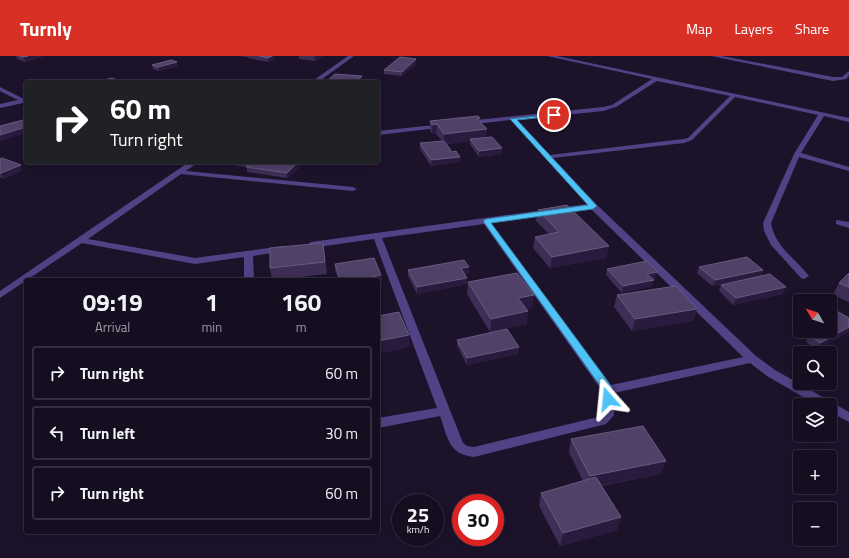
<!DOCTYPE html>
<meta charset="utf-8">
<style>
body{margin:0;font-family:"Titillium Web",sans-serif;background:#1e1729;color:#f1f3f6;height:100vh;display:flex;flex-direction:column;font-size:15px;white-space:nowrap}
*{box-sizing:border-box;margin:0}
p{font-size:13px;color:#9d9ca5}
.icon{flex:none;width:22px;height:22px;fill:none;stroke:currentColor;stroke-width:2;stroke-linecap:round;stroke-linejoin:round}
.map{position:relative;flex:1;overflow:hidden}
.panel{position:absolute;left:24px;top:222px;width:356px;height:256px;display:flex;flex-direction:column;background:#150e20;border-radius:4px;box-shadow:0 2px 10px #0003,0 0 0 1px #342e3e}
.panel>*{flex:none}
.banner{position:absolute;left:24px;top:24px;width:356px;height:84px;border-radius:4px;box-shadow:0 2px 10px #0003,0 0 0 1px #342e3e;background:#202124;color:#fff;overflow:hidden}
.needle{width:26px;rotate:309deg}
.tools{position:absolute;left:793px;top:238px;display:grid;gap:8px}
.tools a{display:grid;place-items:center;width:44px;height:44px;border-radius:4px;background:#150e20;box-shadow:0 2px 10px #0003,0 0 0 1px #342e3e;font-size:20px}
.speed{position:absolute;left:392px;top:438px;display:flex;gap:8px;font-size:20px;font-weight:700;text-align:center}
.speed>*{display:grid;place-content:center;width:52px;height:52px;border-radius:50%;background:#150e20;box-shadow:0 2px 10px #0003,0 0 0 1px #342e3e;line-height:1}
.speed small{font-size:10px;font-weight:400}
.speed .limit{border:6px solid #d22;background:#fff;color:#111}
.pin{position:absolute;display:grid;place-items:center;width:34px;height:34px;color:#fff;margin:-17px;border:2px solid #fff;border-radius:50%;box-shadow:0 1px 4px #0007}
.me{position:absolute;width:44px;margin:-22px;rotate:342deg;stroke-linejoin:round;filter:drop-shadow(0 0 3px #0008)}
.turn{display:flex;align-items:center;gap:14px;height:84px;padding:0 20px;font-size:18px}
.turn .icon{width:52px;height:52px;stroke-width:2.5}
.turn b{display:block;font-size:28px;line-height:34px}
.eta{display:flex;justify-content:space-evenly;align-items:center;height:68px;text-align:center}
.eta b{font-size:24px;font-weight:700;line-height:28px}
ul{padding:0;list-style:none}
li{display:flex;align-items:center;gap:12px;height:54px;margin:0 8px 6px;padding:0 12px;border:2px solid #342e3e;border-radius:4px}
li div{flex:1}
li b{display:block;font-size:15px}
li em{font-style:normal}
header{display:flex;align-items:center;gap:24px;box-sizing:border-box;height:56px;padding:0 20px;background:#d93025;color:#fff}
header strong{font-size:19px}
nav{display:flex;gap:22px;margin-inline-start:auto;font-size:14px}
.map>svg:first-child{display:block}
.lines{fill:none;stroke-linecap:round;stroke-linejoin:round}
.minor{fill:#514286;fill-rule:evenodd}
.wall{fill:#3e2e57}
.shaded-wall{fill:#291b3e}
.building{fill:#504169;stroke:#685a80}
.route{fill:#4fc3f7;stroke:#337fa1}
</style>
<header>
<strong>Turnly</strong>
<nav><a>Map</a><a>Layers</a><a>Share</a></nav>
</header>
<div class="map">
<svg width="849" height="502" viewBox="0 0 849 502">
<rect width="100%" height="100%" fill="#1c132b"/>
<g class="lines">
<path class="minor" d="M348,0H354L318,26H311Z
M547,0H557L849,62V66L824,60L801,97L849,111V115L799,101L771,167C775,191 795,202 809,220L804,223L801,222L771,189L764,175L763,167L794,98L818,59L735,41L692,84L684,87L553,102L596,148L756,300L775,314L849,356V366L830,356V349H817L767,320L750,307L614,337V359L606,368L474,401C448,398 448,382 440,360L378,372V362L437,352L374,183L311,192L307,189L311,186L587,148L511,64L467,69L464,67L467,65L603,51L612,49L652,23ZM657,25L730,40L688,82L683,83L550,99L517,64L603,55L616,51ZM591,153L743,301L611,329L491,167ZM484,168L602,335V358L598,361L474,391L467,390L463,387L382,182Z
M711,0H722L833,21H842L849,15V20L846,23L833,25Z
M0,31L26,44V48L23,47L0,52V48L18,44L0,35Z
M444,68L447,70L446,71L378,79V75Z
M189,106H198L186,115L353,131L357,133L353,135L181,118L88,183L195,202L283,190L286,191L287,193L286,195L253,200L254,224H244V201L195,208L82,187L0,242V235Z
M836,164L849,166V172L836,168Z"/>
</g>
<path class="wall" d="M16,0H41L42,1L25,6L17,3Z
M240,0H274V4L268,6L248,2L247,1H246Z
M299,0H323L315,5L299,3Z
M416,3V8L402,20L384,18V14Z
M152,9L178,10L159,15L153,13Z
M328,24L362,25L361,26H328Z
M480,62V66L486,81L502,92V98L479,101L470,88V85L446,88L460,106L431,110L420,93V87L442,85L436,78H432L430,74V65Z
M0,103L23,114L3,123L0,121Z
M220,106H304L299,110V112L287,122L247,116V111L220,107Z
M538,154L609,190L606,202L550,212L533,192L535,181L549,178L536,165Z
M323,187L327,218L272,224L270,212Z
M374,202L381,219L382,226L378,227V224H339L335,215V208Z
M699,211L763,214L761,220L712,230L697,217Z
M607,213L656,222L653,223L652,230L622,237L606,219Z
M408,214L469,217L465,218L467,228L417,238L408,220Z
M849,217V246L833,239L839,227Z
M468,226L534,239L532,251L526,252L527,268L490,276L467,238Z
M721,229L783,238L733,249L719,235Z
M617,239L697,253L693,265L632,275L614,251Z
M849,262L817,294L806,286L812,275Z
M457,284L519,291L518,298L467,309L457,290Z
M571,383L666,405L661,418L601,430L621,461L617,474L560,490L539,450L541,437L583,425L569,396Z"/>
<path class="shaded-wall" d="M28,0H41L42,1L25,6L23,1Z
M272,0H274V4L268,6V2Z
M315,0H323L315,5L314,1Z
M416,3V8L402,20V16Z
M177,6L178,10L159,15L158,11Z
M362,20V25L361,26H356Z
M437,68L436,78H432V69Z
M26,71V77L0,85V79Z
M487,73L486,83H470V85L443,88L444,78Z
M502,92V98L479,101V95Z
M460,101V106L431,110V104Z
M298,106L299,112L287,122V117Z
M299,106H304L299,110Z
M21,109L23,114L3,123L1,117Z
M609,190L606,202L550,212L552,201Z
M469,211V217L461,219V212Z
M763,214L761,220L712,230L715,224Z
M658,216L656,222L646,224L647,218Z
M381,219L382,226L378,227V224H356Z
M467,222V228L417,238V231Z
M654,224L652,230L622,237L623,230Z
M786,231L783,238L733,249L736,242Z
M534,239L532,251L517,254L518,242Z
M697,253L693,265L632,275L635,263Z
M528,255L527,268L490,276L491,263Z
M849,271V276L817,294L820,287Z
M409,279L410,291L378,298V285Z
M519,291L518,298L467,309V302Z
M666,405L661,418L587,432L590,420Z
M621,461L617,474L560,490L563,477Z"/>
<path class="building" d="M20,0H28L23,1Z
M259,0H272L268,2Z
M400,1L416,3L402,16L384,14Z
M171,4L177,6L158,11L152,9Z
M335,18L362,20L356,26L328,24Z
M112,22L122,26H96Z
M140,24L145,26H134Z
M478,60L480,62L477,63L487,73L444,78L437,68L432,69L430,65Z
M23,64L26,66V71L0,79V70Z
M492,81L502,92L479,95L470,83Z
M444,85L452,96L456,95L460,101L431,104L420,87Z
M2,102L21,109L1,117H0V103Z
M252,106H298L287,117L246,111Z
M567,149L609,190L552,201L535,181L559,176L538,154Z
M323,187L325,206L270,212V192Z
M747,201L763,214L715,224L699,211Z
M374,202L381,219L356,224H340L335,208Z
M464,204L469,211L461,212L467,222L417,231L408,214Z
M647,205L658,216L647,218L654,224L623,230L607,213Z
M517,217L534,239L518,242L528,255L491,263L468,226Z
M849,217V231L839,227Z
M770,218L786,231L736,242L721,229Z
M676,230L697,253L635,263L617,239Z
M830,251L849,262V271L820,287L810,279L812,275H830Z
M399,256L409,279L378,285V260Z
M507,273L519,291L467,302L457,284Z
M643,370L666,405L590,420L571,383Z
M596,421L621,461L563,477L541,437Z"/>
<path class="route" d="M555,58L554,60L517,64L597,150L593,153L491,167L612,331L613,343L608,347L602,343L603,334L483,165L486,163L588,149L510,63Z"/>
</svg>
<div class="tools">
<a><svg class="needle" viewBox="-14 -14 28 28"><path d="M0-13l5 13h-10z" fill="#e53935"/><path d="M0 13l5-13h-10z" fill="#9d9ca5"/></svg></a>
<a><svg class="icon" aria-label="search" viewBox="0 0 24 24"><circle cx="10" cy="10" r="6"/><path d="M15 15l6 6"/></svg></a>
<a><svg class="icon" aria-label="layers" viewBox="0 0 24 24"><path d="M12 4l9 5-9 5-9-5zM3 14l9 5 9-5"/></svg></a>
<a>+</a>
<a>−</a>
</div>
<div class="speed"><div>25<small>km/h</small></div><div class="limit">30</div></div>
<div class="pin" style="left:554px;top:59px;background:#d93025"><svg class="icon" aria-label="arrive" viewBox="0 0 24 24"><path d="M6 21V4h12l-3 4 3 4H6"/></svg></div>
<svg class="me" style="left:608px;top:343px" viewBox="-20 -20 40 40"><path d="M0-17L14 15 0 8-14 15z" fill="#4fc3f7" stroke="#fff" stroke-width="4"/></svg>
<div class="banner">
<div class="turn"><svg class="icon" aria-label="right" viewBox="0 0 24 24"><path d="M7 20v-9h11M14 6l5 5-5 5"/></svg><div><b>60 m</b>Turn right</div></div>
</div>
<section class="panel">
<div class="eta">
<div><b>09:19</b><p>Arrival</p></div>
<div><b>1</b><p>min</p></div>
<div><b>160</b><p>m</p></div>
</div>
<ul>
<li><svg class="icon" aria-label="right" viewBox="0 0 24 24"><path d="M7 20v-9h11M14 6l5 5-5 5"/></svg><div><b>Turn right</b></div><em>60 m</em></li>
<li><svg class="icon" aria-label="left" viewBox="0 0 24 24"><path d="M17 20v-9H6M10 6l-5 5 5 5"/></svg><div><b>Turn left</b></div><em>30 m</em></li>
<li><svg class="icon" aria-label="right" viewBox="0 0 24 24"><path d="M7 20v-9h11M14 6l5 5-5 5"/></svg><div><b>Turn right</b></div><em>60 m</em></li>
</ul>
</section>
</div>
